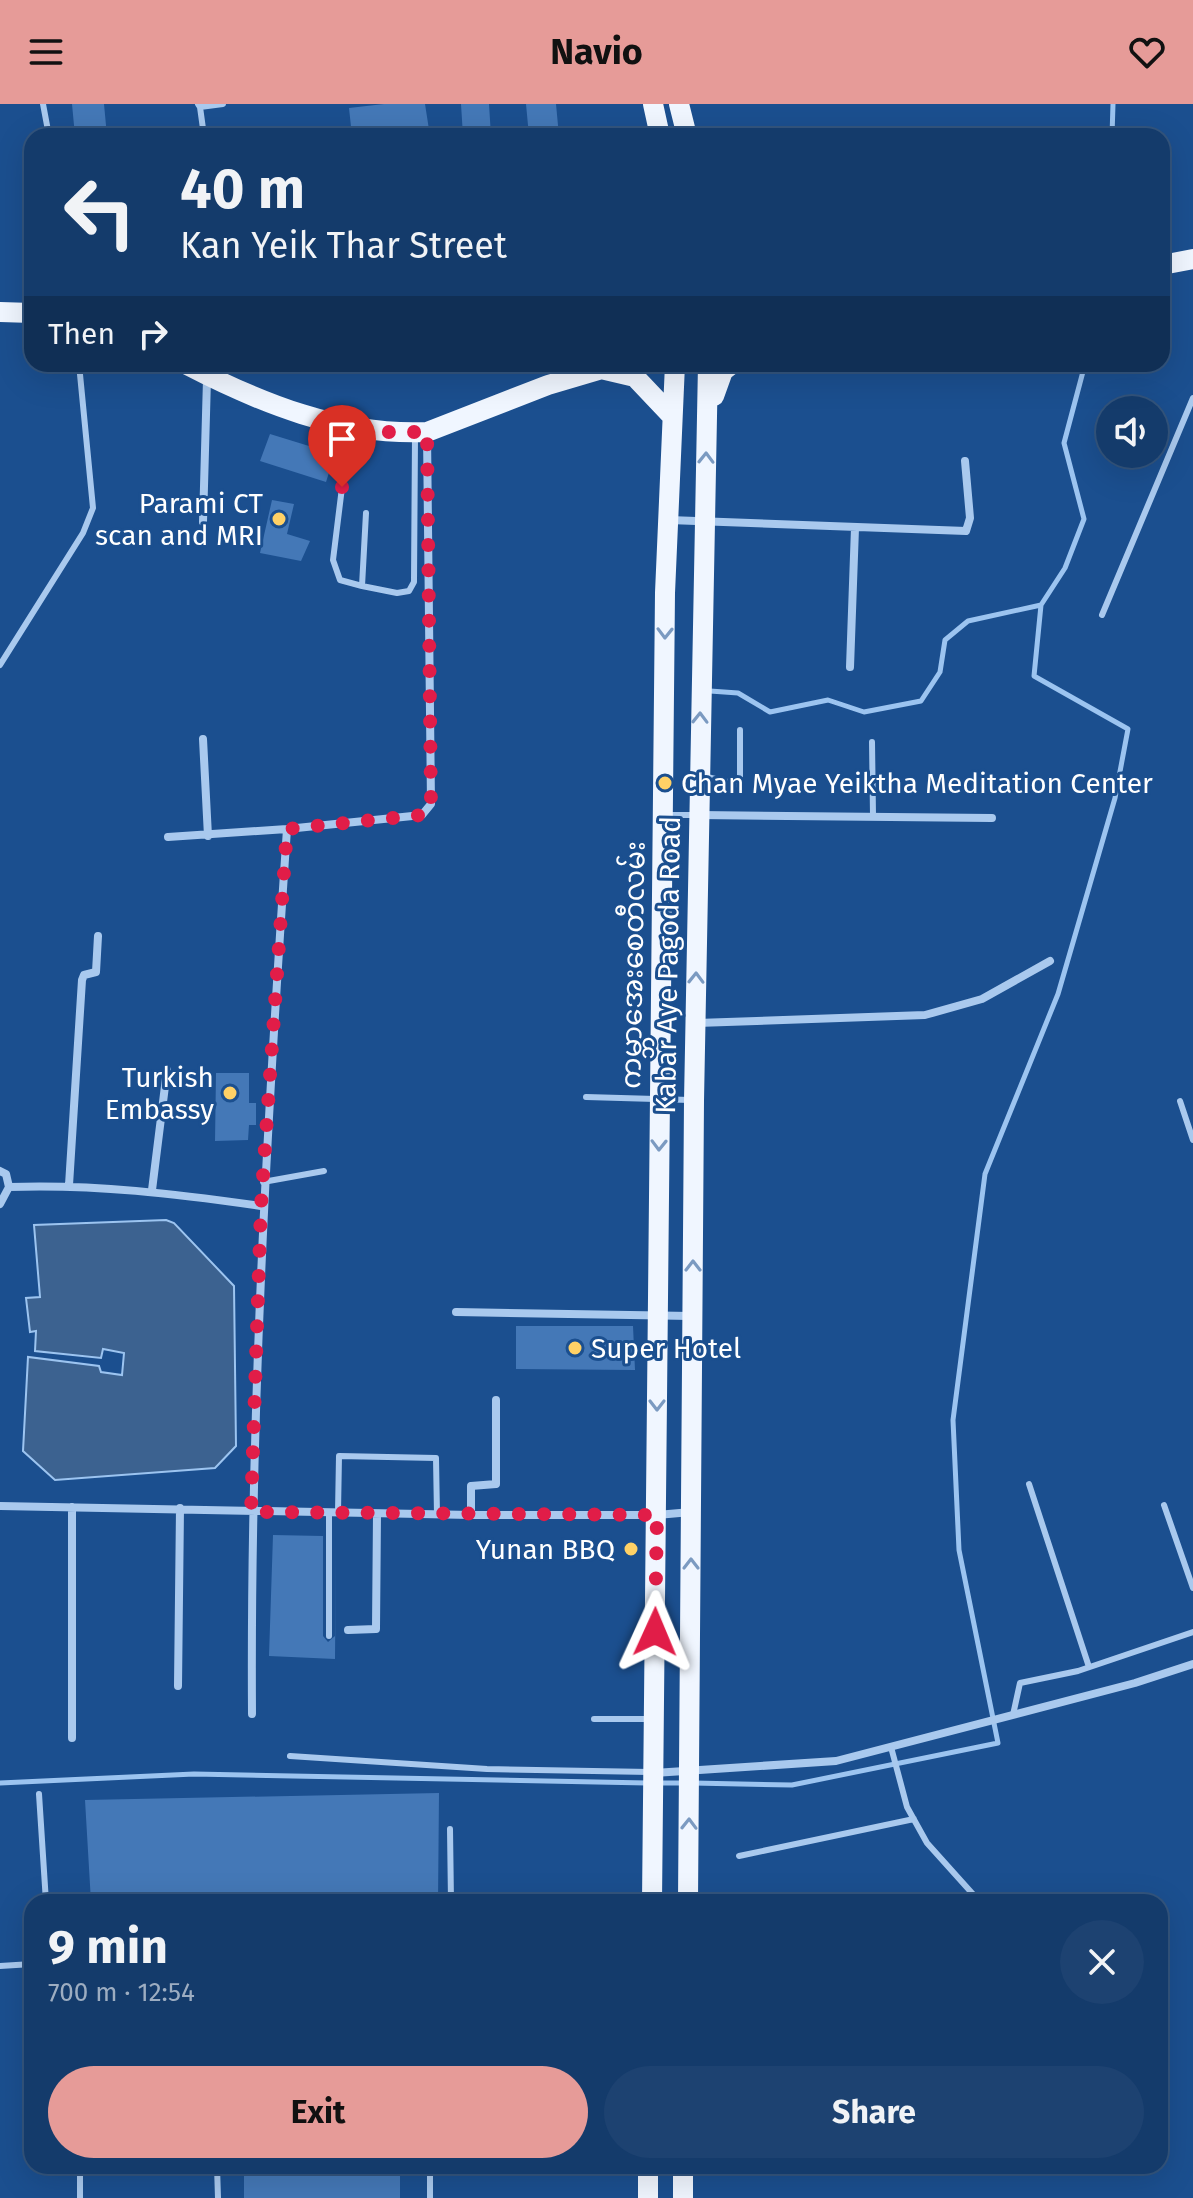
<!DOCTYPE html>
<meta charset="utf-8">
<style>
body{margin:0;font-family:"Fira Sans","Noto Sans Myanmar",sans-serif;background:#1d4271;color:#f1f3f6;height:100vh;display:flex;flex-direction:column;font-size:30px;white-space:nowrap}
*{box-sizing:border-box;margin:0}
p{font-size:26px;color:#9dadc1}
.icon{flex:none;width:44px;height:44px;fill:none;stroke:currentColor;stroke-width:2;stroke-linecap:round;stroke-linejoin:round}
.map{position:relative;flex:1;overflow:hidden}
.drawer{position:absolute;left:24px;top:1790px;width:1144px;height:280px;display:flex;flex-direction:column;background:#143b6b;border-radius:24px;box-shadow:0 8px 32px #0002,0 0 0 2px #33557e}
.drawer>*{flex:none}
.top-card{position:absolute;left:24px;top:24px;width:1146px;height:244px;border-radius:24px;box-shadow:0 8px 32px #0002,0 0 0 2px #33557e;background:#143b6b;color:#f1f3f6;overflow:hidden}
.buttons{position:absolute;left:1096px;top:292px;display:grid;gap:16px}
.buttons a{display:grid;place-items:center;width:72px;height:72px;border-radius:50%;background:#143b6b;box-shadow:0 8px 32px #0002,0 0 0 2px #33557e;font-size:40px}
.pin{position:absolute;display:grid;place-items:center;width:68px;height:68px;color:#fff;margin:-82px -34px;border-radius:50% 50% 50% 0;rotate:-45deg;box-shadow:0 0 8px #0007}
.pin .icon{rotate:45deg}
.me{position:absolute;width:88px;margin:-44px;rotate:1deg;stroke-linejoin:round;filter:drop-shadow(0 0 6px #0008)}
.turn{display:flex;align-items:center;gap:28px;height:168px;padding:0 24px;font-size:36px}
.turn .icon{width:104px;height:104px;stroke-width:2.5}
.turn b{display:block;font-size:56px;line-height:68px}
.then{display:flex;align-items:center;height:76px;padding:0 24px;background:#0003;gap:16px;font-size:30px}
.round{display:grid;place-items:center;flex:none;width:84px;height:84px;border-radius:42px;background:#1d4271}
.summary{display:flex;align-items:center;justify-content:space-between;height:136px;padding:0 24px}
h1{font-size:48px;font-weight:700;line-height:60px}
.button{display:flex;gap:16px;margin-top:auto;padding:16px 24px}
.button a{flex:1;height:92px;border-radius:48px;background:#e69b98;color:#111;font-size:32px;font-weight:700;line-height:92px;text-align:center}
.button a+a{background:#1d4271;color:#f1f3f6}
header{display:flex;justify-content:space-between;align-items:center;height:104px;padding:0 24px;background:#e69b98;color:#111;font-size:36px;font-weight:700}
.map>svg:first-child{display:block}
.water{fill:#3c6290;stroke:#9cc4f0;stroke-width:2}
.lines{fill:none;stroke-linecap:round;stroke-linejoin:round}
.stream{stroke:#9cc4f0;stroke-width:5}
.building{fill:#4478b7}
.service{stroke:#a9c9ee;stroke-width:6}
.minor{stroke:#a9c9ee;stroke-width:8}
.primary{stroke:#f0f6ff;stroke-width:20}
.oneway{stroke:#7b9ac1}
.route{stroke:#e11d48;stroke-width:14;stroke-dasharray:0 25.2}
.poi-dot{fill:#ffd166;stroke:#1b4f8f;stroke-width:3}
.labels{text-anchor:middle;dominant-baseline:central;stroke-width:6;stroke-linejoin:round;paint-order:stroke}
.poi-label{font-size:28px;fill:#fff;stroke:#1b4f8f;text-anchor:end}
.street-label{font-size:28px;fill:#fff;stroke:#1b4f8f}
</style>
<header><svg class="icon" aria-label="menu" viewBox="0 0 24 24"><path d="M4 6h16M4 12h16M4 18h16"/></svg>Navio<svg class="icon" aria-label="heart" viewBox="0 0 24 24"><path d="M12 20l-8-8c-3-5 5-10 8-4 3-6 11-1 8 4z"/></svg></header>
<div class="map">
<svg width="1193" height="2094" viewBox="0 0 1193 2094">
<rect width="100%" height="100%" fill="#1b4f8f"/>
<path class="water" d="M166,1116L174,1119L234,1182L236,1342L215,1364L55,1376L23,1347L28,1253L99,1262L101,1268L122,1271L124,1249L103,1245L101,1254L35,1247L36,1227L30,1228L26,1194L40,1193L34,1121Z"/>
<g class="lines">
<path class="stream" d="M1112,32L1113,0
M710,587L738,589L770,608L828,596L864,608L921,597L940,568L945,536L968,517L1041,501L1065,464L1084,415L1064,339L1085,260
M0,1679L194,1670L647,1679
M657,1679H683
M693,1679L792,1681L998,1639L959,1446L953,1316L985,1070L1058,890L1115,694L1128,625L1034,572L1041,501"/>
</g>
<path class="building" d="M72,0H104L107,32H75Z
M384,0H425L430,32H352L349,4Z
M461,0H489L491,32H463Z
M526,0H556L559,32H529Z
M270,330L335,350L326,378L260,357Z
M272,396L294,400L287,430L310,437L301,457L260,449Z
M216,969H249V999H256V1021H249L248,1036L215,1037Z
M516,1222H633L635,1266L516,1265Z
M273,1431L323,1432V1532L328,1538L335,1532L336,1432L335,1555L269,1552Z
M439,1689L438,1798H91L85,1696Z
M244,2062H400V2094H244Z"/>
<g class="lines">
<path class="service" d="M43,0L49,32
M198,0L200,3L223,0
M200,3L204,32
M349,327L333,456L340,476L362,482
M366,409L362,482L397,489L409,487L414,478L415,333
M1102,511L1193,294
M0,561L83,429L93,404L79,260
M872,638L873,711
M703,672L740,681V626
M666,711H695
M586,993L690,996
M1180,997L1193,1036
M263,1078L324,1067
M1029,1380L1089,1563
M1164,1401L1193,1484
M338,1408L339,1352L436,1354L437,1411
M329,1532V1408
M1013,1611L1020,1579L1078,1567L1193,1528
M594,1615H651
M891,1643L907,1703L927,1739L980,1798
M290,1652L487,1665L650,1668
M39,1690L46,1798
M450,1725L451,1798
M739,1752L914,1715
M0,1862L32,1860
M80,2062V2094
M217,2062L218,2094
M430,2094V2062"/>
<path class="minor" d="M669,416L966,427L970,414L965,357
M203,418L207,275
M850,563L855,424
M203,635L208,732
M699,711L992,714
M168,733L287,725L422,711L431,700L427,329
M697,919L925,911L982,895L1050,857
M0,1067L6,1070L9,1083L0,1100
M69,1081L82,876L84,871L96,868L98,832
M9,1083C95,1080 177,1090 261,1102
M152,1086L167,966
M456,1208L691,1212
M0,1402L471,1411H657L691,1408
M471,1411V1382L496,1380V1296
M348,1526L376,1525L377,1410
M178,1582L180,1404
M252,1610C250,1314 267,1020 287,725
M72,1634V1403
M654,1669L836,1657L1135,1579L1193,1560"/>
<path class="primary" d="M653,0L660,32
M679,0L687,32
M1162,161L1193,155
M0,208L32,209
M185,260C260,299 341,332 427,328L548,281L619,260
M601,265L635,273L671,311
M714,292L723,267L732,260
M652,1798L665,489L675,260
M688,1798L694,997L708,260
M648,2094V2062
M683,2094V2062"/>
</g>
<defs><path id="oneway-chevron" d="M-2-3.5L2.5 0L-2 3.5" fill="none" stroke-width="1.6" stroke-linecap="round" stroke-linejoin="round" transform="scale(2)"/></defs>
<g class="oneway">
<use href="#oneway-chevron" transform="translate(706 354) rotate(-89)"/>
<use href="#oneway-chevron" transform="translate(665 529) rotate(91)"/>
<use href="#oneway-chevron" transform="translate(700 614) rotate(-89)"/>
<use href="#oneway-chevron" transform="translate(696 874) rotate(-89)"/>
<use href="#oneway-chevron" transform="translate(659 1041) rotate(91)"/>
<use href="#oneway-chevron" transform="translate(693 1162) rotate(-90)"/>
<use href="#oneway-chevron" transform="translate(657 1301) rotate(90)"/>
<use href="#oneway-chevron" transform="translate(691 1460) rotate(-90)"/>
<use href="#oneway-chevron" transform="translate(689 1720) rotate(-89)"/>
</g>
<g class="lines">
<path class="route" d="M342,383L349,323L373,328H427L431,700L422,711L287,725L261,1102L251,1408L657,1411L655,1528"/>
</g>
<g class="poi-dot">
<circle cx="279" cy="415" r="8"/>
<circle cx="665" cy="679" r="8"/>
<circle cx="230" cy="989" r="8"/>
<circle cx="575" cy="1244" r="8"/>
<circle cx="631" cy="1445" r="8"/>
</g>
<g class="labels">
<g class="poi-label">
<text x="263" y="399">Parami CT<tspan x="263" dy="32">scan and MRI</tspan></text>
<text x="681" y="679" text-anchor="start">Chan Myae Yeiktha Meditation Center</text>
<text x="214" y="973">Turkish<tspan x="214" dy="32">Embassy</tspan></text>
<text x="591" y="1244" text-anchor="start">Super Hotel</text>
<text x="615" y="1445">Yunan BBQ</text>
</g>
<g class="street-label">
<text transform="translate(633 861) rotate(-89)">ကမ္ဘာအေးစေတီလမ်း</text>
<text transform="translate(668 861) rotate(-89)">Kabar Aye Pagoda Road</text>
</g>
</g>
</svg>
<div class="buttons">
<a><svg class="icon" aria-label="sound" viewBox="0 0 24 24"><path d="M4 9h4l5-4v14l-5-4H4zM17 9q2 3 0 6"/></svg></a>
</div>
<div class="pin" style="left:342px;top:383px;background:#d93025"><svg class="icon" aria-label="arrive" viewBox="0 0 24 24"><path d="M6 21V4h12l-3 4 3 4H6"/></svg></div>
<svg class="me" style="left:655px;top:1528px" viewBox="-20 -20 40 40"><path d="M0-17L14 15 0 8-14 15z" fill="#e11d48" stroke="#fff" stroke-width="4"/></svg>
<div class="top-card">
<div class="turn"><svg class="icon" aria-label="left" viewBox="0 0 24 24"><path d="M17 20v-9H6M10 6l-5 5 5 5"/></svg><div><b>40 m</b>Kan Yeik Thar Street</div></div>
<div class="then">Then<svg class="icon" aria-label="right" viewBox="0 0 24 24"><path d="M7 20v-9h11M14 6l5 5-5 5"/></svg></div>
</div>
<section class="drawer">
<div class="summary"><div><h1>9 min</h1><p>700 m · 12:54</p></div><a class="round"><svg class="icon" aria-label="close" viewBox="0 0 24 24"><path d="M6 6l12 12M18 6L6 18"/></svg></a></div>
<div class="button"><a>Exit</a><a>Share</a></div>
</section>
</div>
